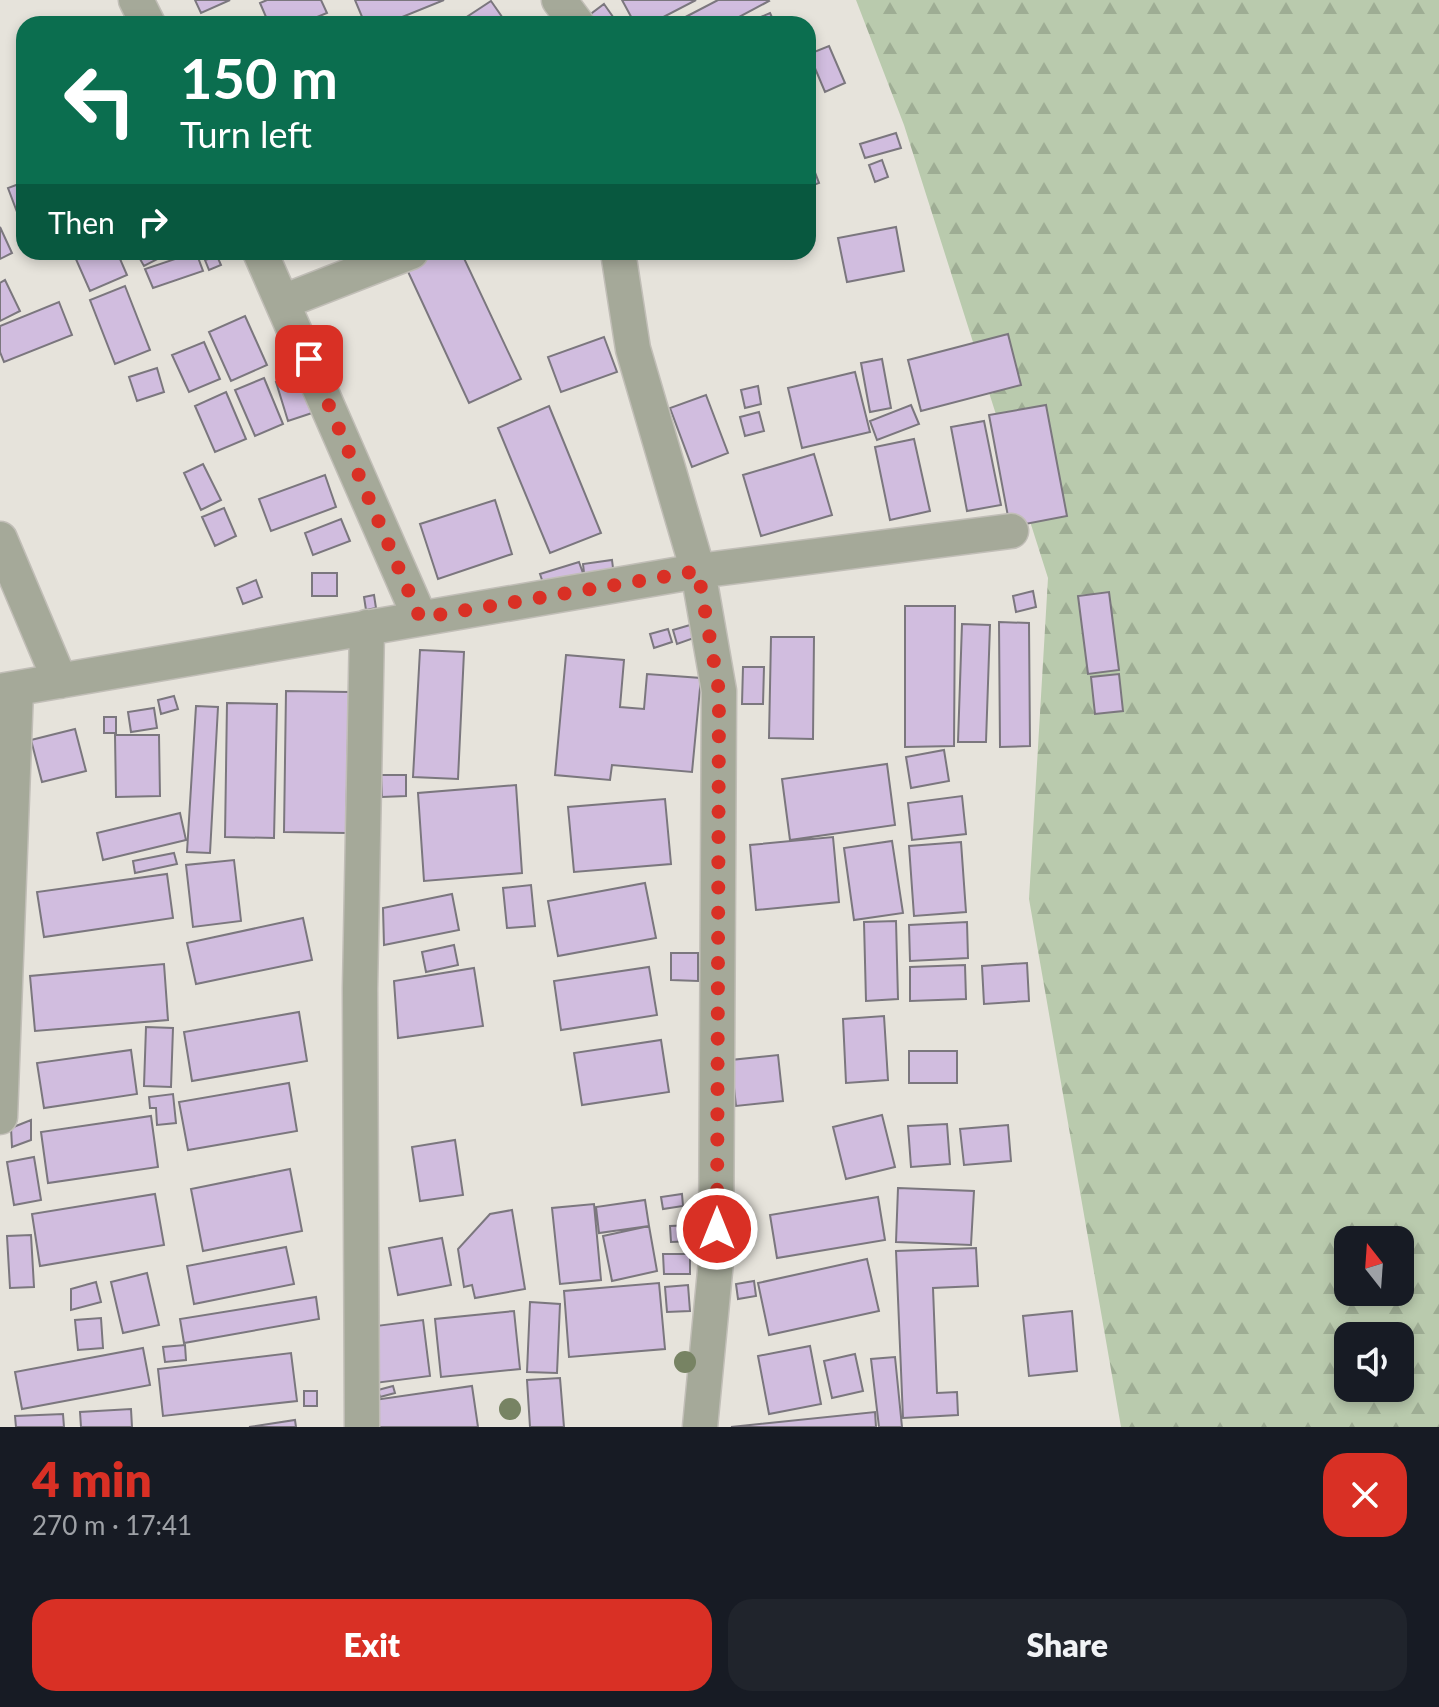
<!DOCTYPE html>
<meta charset="utf-8">
<style>
body{margin:0;font-family:Lato,sans-serif;background:#20242c;color:#f1f3f6;height:100vh;display:flex;flex-direction:column;font-size:30px;white-space:nowrap}
*{box-sizing:border-box;margin:0}
p{font-size:26px;color:#9ea1a6}
.icon{flex:none;width:44px;height:44px;fill:none;stroke:currentColor;stroke-width:2;stroke-linecap:round;stroke-linejoin:round}
.map{position:relative;height:1427px;overflow:hidden}
.sheet{display:flex;flex-direction:column;background:#171b24;flex:1}
.sheet>*{flex:none}
.banner{position:absolute;left:16px;top:16px;width:800px;height:244px;border-radius:24px;box-shadow:0 4px 12px #0003;background:#0b6e4f;color:#fff;overflow:hidden}
.needle{width:52px;rotate:343deg}
.buttons{position:absolute;left:1334px;top:1226px;display:grid;gap:16px}
.buttons a{display:grid;place-items:center;width:80px;height:80px;border-radius:16px;background:#171b24;box-shadow:0 4px 12px #0003;font-size:40px}
.pin{position:absolute;display:grid;place-items:center;width:68px;height:68px;color:#fff;margin:-34px;border-radius:16px;box-shadow:0 4px 12px #0006}
.me{position:absolute;width:88px;margin:-44px;rotate:0deg;stroke-linejoin:round;filter:drop-shadow(0 0 6px #0008)}
.turn{display:flex;align-items:center;gap:28px;height:168px;padding:0 32px;font-size:36px}
.turn .icon{width:104px;height:104px;stroke-width:2.5}
.turn b{display:block;font-size:56px;line-height:68px}
.then{display:flex;align-items:center;height:76px;padding:0 32px;background:#0003;gap:16px;font-size:30px}
.round{display:grid;place-items:center;flex:none;width:84px;height:84px;border-radius:24px;background:#20242c}
.headline{display:flex;align-items:center;justify-content:space-between;height:136px;padding:0 32px}
h1{font-size:48px;font-weight:800;line-height:60px;color:#d93025}
.action{display:flex;gap:16px;margin-top:auto;padding:16px 32px}
.action a{flex:1;height:92px;border-radius:24px;background:#d93025;color:#fff;font-size:32px;font-weight:800;line-height:92px;text-align:center}
.action a+a{background:#20242c;color:#f1f3f6}
.map>svg:first-child{display:block}
.forest{fill:url(#forest-firs);fill-rule:evenodd}
.building{fill:#d1bddf;stroke:#7b777e;stroke-width:2}
.lines{fill:none;stroke-linecap:round;stroke-linejoin:round}
.minor-casing{stroke:#c1beb7;stroke-width:37}
.minor{stroke:#a5a999;stroke-width:34}
.tree{fill:#778363}
.route{stroke:#d93025;stroke-width:14;stroke-dasharray:0 25.2}
</style>
<div class="map">
<svg width="1439" height="1427" viewBox="0 0 1439 1427">
<defs>
<pattern id="forest-firs" width="22" height="20" patternUnits="userSpaceOnUse" patternTransform="scale(2)"><rect width="22" height="20" fill="#b9caad"/><path d="M5 1l3.5 6h-7zM16 11l3.5 6h-7z" fill="#9ead94"/></pattern>
</defs>
<rect width="100%" height="100%" fill="#e6e3db"/>
<path class="forest" d="M856,0H1439V1427H1121L1029,899L1048,578L904,125ZM1348,1240H1400V1292H1348ZM1348,1336H1400V1388H1348Z"/>
<path class="building" d="M195,0H230L201,13Z
M267,0H321L327,13L300,24H269L260,3Z
M355,0H444L385,24H365Z
M622,0H696L650,24H635Z
M718,0H768L769,1L726,24H672Z
M491,1L507,24H456Z
M604,4L618,24H588L584,19Z
M770,13L775,24H745Z
M829,46L845,83L825,92L809,54Z
M896,133L901,148L865,158L860,144Z
M808,154L819,183L808,187Z
M882,160L888,177L875,182L869,165Z
M24,182V209L17,212L8,188Z
M0,227L12,253L0,259Z
M896,227L904,271L847,282L838,238Z
M86,252H117L127,275L90,291L75,257Z
M136,252H171L144,266Z
M196,252L203,271L153,288L145,269Z
M428,252H461L521,379L469,403L404,263Z
M217,256L221,265L209,270L205,260Z
M5,280L20,311L0,321V283Z
M125,286L150,350L115,364L90,300Z
M59,302L72,335L4,362L0,352V326Z
M245,316L267,365L231,381L209,332Z
M1008,334L1021,385L921,411L908,360Z
M604,337L617,372L561,392L548,357Z
M204,342L220,379L189,392L172,355Z
M882,359L891,408L870,412L861,363Z
M157,368L164,392L137,401L129,377Z
M855,372L870,432L802,448L788,388Z
M306,373L318,411L288,421L276,382Z
M264,378L283,424L255,436L235,390Z
M758,386L761,404L745,408L741,390Z
M226,392L246,439L215,452L195,406Z
M706,395L728,453L692,467L670,408Z
M911,405L919,424L877,440L870,421Z
M1046,405L1067,516L1010,527L989,415Z
M549,406L601,533L550,553L498,428Z
M759,412L764,431L745,436L740,417Z
M984,421L1001,505L967,511L951,427Z
M914,439L930,511L890,520L875,447Z
M814,454L832,515L761,536L743,475Z
M203,464L221,500L201,510L184,473Z
M325,475L336,507L271,531L259,499Z
M495,500L512,554L438,579L420,524Z
M224,508L236,536L215,546L202,517Z
M341,519L350,541L313,555L305,533Z
M612,560L614,576L585,581L583,564Z
M579,562L584,576L545,589L540,574Z
M312,573H337V596H312Z
M256,580L262,597L243,604L237,588Z
M1033,591L1036,607L1016,612L1013,596Z
M1109,592L1119,670L1088,674L1078,596Z
M374,595L376,608L366,610L364,597Z
M905,606H955L954,746L905,747Z
M999,622L1029,623L1030,746L1000,747Z
M962,624L990,625L986,742H958Z
M690,625L694,638L677,644L673,630Z
M668,629L672,642L654,648L650,634Z
M771,637H814L813,739L769,738Z
M420,650L464,652L458,779L413,777Z
M566,655L624,660L620,707L644,709L647,674L701,678L692,772L612,765L610,780L555,775Z
M743,667H764L763,704H742Z
M1119,674L1123,711L1095,714L1091,677Z
M286,691L349,692L346,833L284,832Z
M174,696L178,709L161,714L158,700Z
M227,703L277,704L274,838L225,837Z
M196,706L218,707L210,853L187,852Z
M154,708L157,728L131,732L128,712Z
M104,717H116V733H104Z
M75,729L86,771L42,782L31,740Z
M115,735H159L160,796L116,797Z
M944,750L949,781L911,788L906,757Z
M887,764L895,825L790,840L782,779Z
M381,775H406V796L382,797Z
M516,785L522,873L424,881L418,793Z
M962,796L966,834L912,840L908,803Z
M665,799L671,864L574,872L568,807Z
M180,813L186,840L103,860L97,833Z
M833,837L839,902L756,910L750,845Z
M892,841L903,913L854,920L844,848Z
M961,842L966,912L914,916L909,846Z
M174,853L177,864L135,873L133,861Z
M234,860L241,921L193,927L186,865Z
M167,874L173,918L44,937L37,892Z
M645,883L656,938L558,956L548,901Z
M531,885L535,926L507,928L503,888Z
M452,894L459,930L384,945L383,908Z
M303,918L312,960L196,984L187,943Z
M896,921L898,999L866,1001L864,922Z
M967,922L968,958L910,961L909,925Z
M454,945L458,965L426,972L422,952Z
M671,953H698V981L671,980Z
M1027,963L1029,1001L984,1004L982,966Z
M164,964L168,1020L35,1031L30,976Z
M965,965L966,999L910,1001V967Z
M649,967L657,1015L561,1030L554,981Z
M474,968L483,1026L398,1038L394,981Z
M299,1012L307,1061L192,1081L184,1032Z
M884,1016L888,1080L846,1083L843,1019Z
M146,1027L173,1028L171,1087L144,1086Z
M661,1040L669,1092L582,1105L574,1053Z
M131,1050L137,1094L44,1108L37,1063Z
M909,1051H957V1083H909Z
M778,1055L783,1101L736,1106L731,1060Z
M289,1083L297,1131L188,1150L179,1102Z
M173,1094L176,1123L157,1125L156,1108H150L149,1097Z
M882,1115L895,1167L846,1179L833,1127Z
M151,1116L158,1167L48,1183L41,1132Z
M31,1120V1140L12,1147L11,1128Z
M947,1124L950,1164L911,1167L908,1126Z
M1008,1125L1011,1161L964,1165L960,1129Z
M455,1140L463,1195L420,1201L412,1147Z
M34,1157L41,1200L14,1205L7,1162Z
M290,1169L302,1231L203,1251L191,1189Z
M898,1188L974,1191L971,1245L896,1242Z
M155,1194L164,1245L40,1266L32,1214Z
M682,1194L683,1206L663,1209L661,1197Z
M878,1197L885,1240L777,1258L770,1215Z
M645,1200L649,1226L599,1233L596,1207Z
M594,1204L601,1280L560,1284L552,1208Z
M512,1210L525,1289L475,1298L472,1285L464,1287L458,1249L490,1214Z
M695,1225V1241L671,1242L670,1226Z
M649,1226L657,1271L612,1281L603,1236Z
M31,1235L34,1287L10,1288L7,1236Z
M442,1238L451,1285L398,1295L389,1248Z
M286,1247L294,1284L194,1304L187,1266Z
M976,1248L978,1286L933,1288L937,1393L957,1392L958,1415L903,1418L896,1251Z
M663,1254H690V1274H664Z
M867,1259L879,1311L769,1335L758,1283Z
M147,1273L159,1325L123,1333L111,1282Z
M754,1281L756,1296L738,1299L736,1284Z
M96,1282L101,1302L71,1310V1289Z
M659,1283L665,1349L569,1357L564,1291Z
M688,1285L690,1311L667,1312L665,1287Z
M316,1297L319,1319L184,1343L180,1319Z
M530,1302L560,1304L557,1373L527,1372Z
M514,1311L520,1369L441,1377L435,1319Z
M1072,1311L1077,1371L1029,1376L1023,1316Z
M101,1318L103,1348L78,1350L75,1320Z
M423,1320L430,1376L375,1383L368,1327Z
M185,1345L186,1360L165,1362L163,1347Z
M810,1346L821,1404L769,1414L758,1356Z
M143,1348L150,1385L22,1409L15,1372Z
M291,1353L297,1401L163,1416L158,1369Z
M855,1354L863,1391L832,1398L824,1361Z
M895,1357L902,1427H879L871,1359Z
M560,1378L564,1427H530L527,1380Z
M393,1386L395,1393L380,1397L378,1390Z
M472,1386L478,1427H378L374,1400Z
M304,1391H317V1406H304Z
M131,1409L132,1427H81L80,1412Z
M875,1412L876,1427H731Z
M63,1414L64,1427H16L15,1416Z
M295,1420L296,1427H249Z"/>
<g class="lines">
<defs>
<path id="minor" d="M136,0L148,24
M559,0L577,24
M260,252L420,618
M618,252L633,349L698,571L719,691L716,1261L700,1427
M285,301L411,252
M0,539L60,681
M0,691L698,571L1011,531
M0,1117L16,689
M362,1427L360,989L367,627"/>
</defs>
<use href="#minor" class="minor-casing"/>
<use href="#minor" class="minor"/>
</g>
<g class="tree">
<circle cx="685" cy="1362" r="11"/>
<circle cx="510" cy="1409" r="11"/>
</g>
<g class="lines">
<path class="route" d="M309,359L420,618L698,571L719,691L717,1229"/>
</g>
</svg>
<div class="buttons">
<a><svg class="needle" viewBox="-14 -14 28 28"><path d="M0-13l5 13h-10z" fill="#e53935"/><path d="M0 13l5-13h-10z" fill="#9ea1a6"/></svg></a>
<a><svg class="icon" aria-label="sound" viewBox="0 0 24 24"><path d="M4 9h4l5-4v14l-5-4H4zM17 9q2 3 0 6"/></svg></a>
</div>
<div class="pin" style="left:309px;top:359px;background:#d93025"><svg class="icon" aria-label="arrive" viewBox="0 0 24 24"><path d="M6 21V4h12l-3 4 3 4H6"/></svg></div>
<svg class="me" style="left:717px;top:1229px" viewBox="-20 -20 40 40"><circle r="17" fill="#d93025" stroke="#fff" stroke-width="3"/><path d="M0-11L8 9 0 5-8 9z" fill="#fff"/></svg>
<div class="banner">
<div class="turn"><svg class="icon" aria-label="left" viewBox="0 0 24 24"><path d="M17 20v-9H6M10 6l-5 5 5 5"/></svg><div><b>150 m</b>Turn left</div></div>
<div class="then">Then<svg class="icon" aria-label="right" viewBox="0 0 24 24"><path d="M7 20v-9h11M14 6l5 5-5 5"/></svg></div>
</div>
</div>
<section class="sheet">
<div class="headline"><div><h1>4 min</h1><p>270 m · 17:41</p></div><a class="round" style="background:#d93025;color:#fff"><svg class="icon" aria-label="close" viewBox="0 0 24 24"><path d="M6 6l12 12M18 6L6 18"/></svg></a></div>
<div class="action"><a>Exit</a><a>Share</a></div>
</section>
